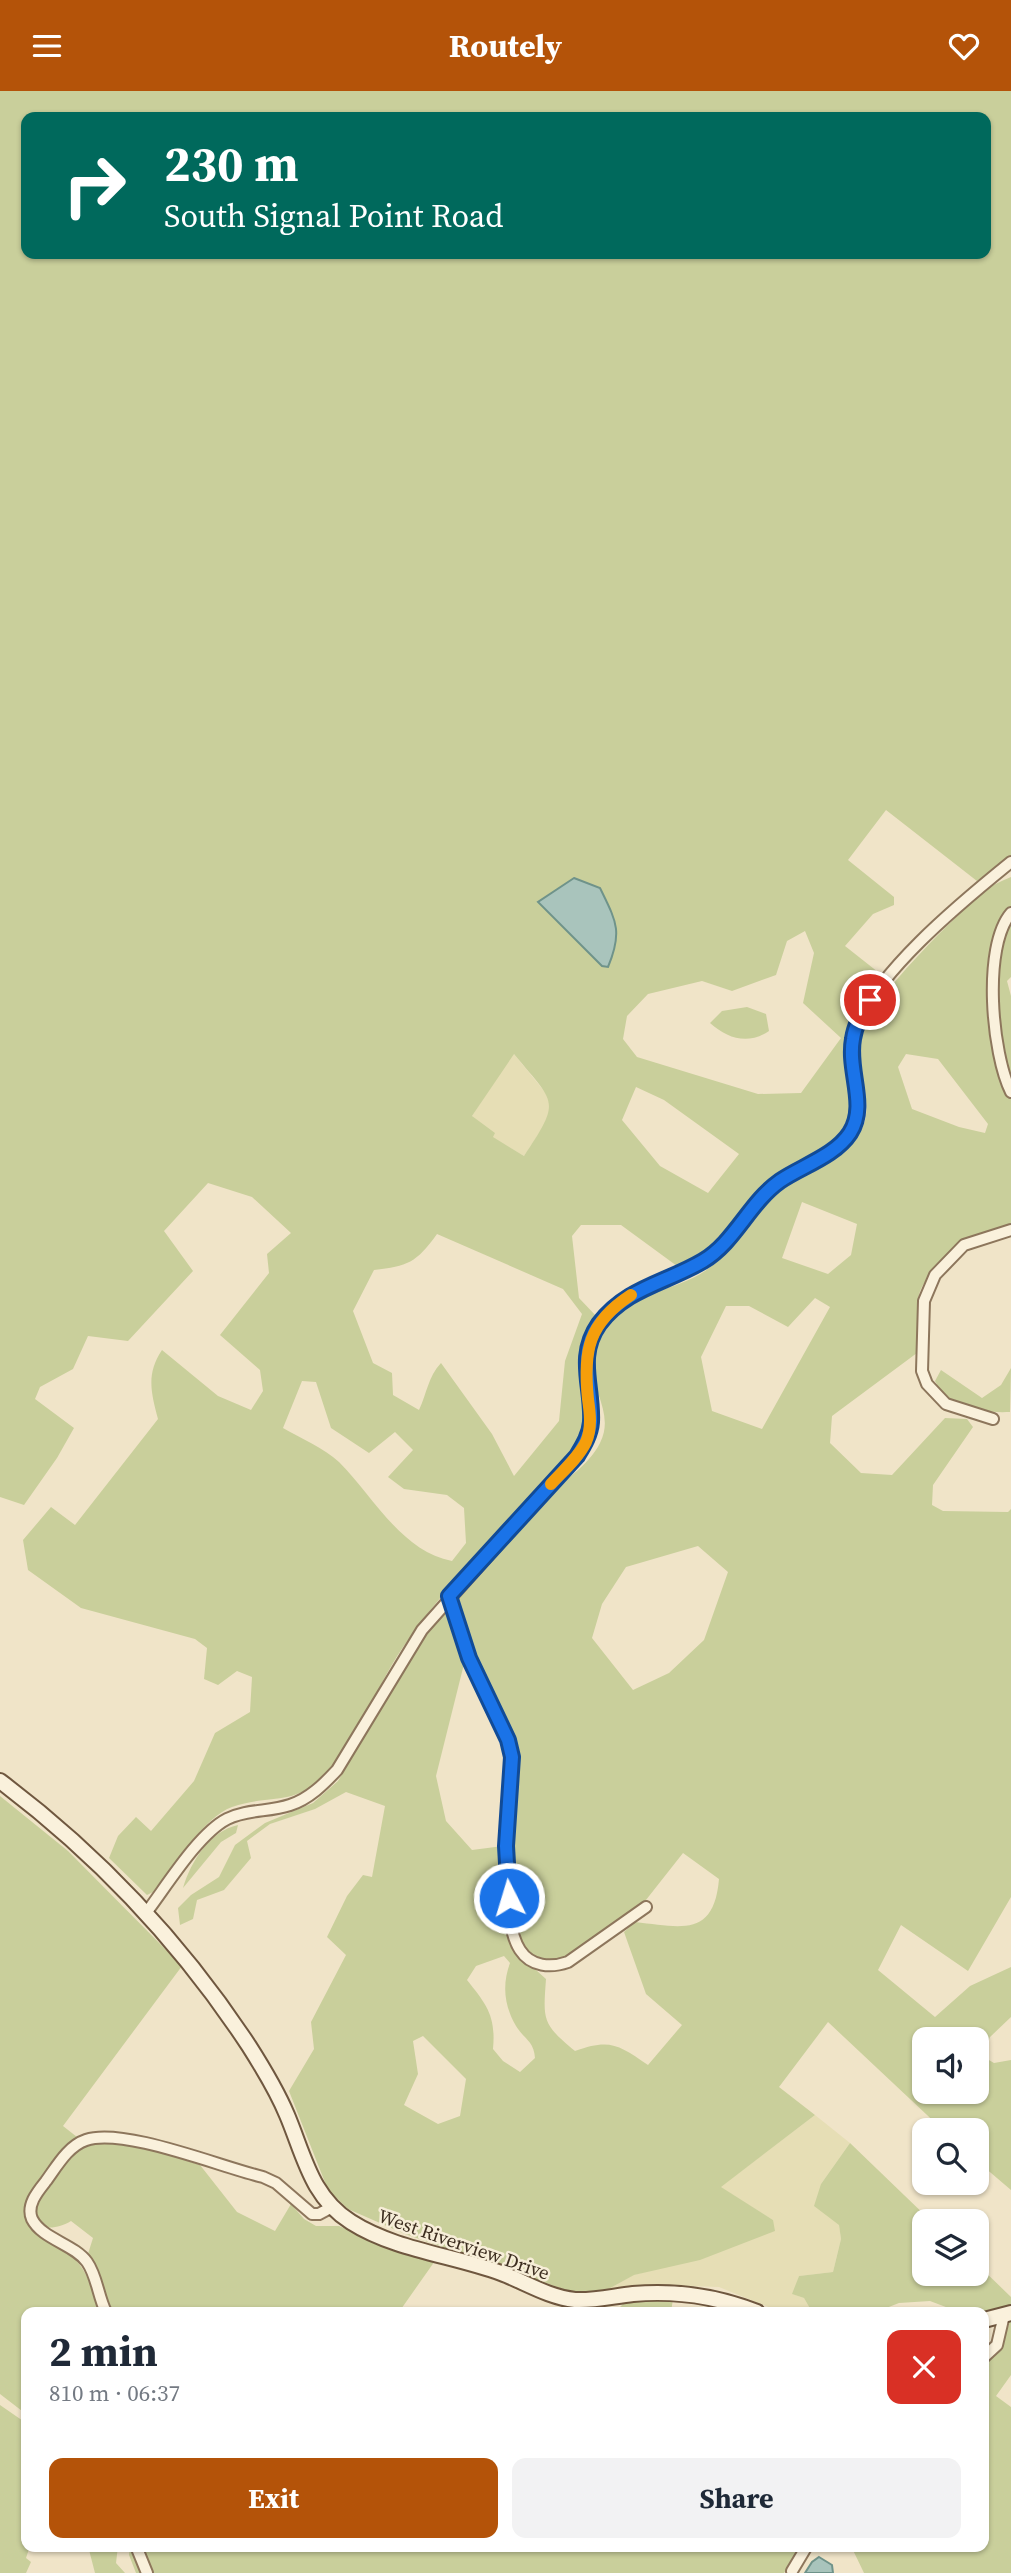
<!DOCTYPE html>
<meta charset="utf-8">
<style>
body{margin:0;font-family:"Source Serif 4",serif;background:#f2f2f3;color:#1f2937;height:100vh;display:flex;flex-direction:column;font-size:26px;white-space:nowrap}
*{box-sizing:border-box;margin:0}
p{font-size:23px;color:#747a83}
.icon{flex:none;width:38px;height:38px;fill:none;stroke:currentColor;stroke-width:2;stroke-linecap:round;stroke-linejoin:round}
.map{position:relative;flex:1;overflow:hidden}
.drawer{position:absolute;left:21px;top:2216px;width:968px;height:245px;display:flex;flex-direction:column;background:#fff;border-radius:14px;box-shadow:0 2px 5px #0004}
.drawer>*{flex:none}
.hud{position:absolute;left:21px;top:21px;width:970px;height:147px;border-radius:14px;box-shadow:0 2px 5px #0004;background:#00695c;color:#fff;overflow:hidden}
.buttons{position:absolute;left:912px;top:1936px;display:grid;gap:14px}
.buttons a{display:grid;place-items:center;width:77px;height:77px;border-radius:14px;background:#fff;box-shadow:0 2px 5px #0004;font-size:35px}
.pin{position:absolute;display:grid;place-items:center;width:60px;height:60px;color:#fff;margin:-30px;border:4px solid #fff;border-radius:50%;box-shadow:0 2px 7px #0007}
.me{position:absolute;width:77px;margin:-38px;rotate:355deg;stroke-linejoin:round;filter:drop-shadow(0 0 5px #0008)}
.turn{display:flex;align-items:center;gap:24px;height:147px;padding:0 28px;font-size:32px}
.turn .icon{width:91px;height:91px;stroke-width:2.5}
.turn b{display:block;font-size:49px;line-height:60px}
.round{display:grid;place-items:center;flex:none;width:74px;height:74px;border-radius:14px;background:#f2f2f3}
.headline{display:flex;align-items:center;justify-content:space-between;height:119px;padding:0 28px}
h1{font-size:42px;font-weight:700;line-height:52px}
.button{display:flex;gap:14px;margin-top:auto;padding:14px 28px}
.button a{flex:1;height:80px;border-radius:14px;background:#b45309;color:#fff;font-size:28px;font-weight:700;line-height:80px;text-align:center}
.button a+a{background:#f2f2f3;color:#1f2937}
header{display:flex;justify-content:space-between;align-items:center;height:91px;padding:0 28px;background:#b45309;color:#fff;font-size:32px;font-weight:700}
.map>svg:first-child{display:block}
.farmland{fill:#e6deb5}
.green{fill:#c9cf9b;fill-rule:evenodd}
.water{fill:#a9c4bc;stroke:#6f938a;stroke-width:2}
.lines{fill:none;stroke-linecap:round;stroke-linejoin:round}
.street-casing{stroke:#8d765c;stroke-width:14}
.secondary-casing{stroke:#6f573f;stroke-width:18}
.street{stroke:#faf1dc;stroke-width:10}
.secondary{stroke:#faf1dc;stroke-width:14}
.route-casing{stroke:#114b97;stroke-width:18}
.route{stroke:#1a73e8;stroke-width:12}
.slow{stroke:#f59e0b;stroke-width:12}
.labels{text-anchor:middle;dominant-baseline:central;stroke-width:5;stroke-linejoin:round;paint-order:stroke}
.street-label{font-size:19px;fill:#3d2e20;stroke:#f7eed8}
</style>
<header><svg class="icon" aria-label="menu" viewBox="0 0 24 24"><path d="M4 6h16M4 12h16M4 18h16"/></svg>Routely<svg class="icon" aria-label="heart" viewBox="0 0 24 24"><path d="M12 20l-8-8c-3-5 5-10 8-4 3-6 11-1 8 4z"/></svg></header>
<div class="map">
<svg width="1011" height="2482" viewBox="0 0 1011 2482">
<rect width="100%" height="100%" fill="#f0e4c8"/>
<path class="farmland" d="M513,962L549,1006V1027L524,1065L492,1046L472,1025Z
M815,2024L850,2052L821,2093L839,2133L841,2148L833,2181L799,2185L793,2203L804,2207L812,2221H781L719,2196L658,2194L603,2201L633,2184L665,2176L773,2129L720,2096Z"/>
<path class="green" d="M0,0H1011V765L977,790L886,719L848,769L894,806V814L873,823L845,855L883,885C873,907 851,947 847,969C844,989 858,1013 848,1033C835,1060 799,1068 776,1086C739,1114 722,1157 677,1175L621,1134H581L572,1145L579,1207L598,1227C560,1277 601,1313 574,1363C518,1423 456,1481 408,1549C378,1590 362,1641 328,1680C295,1718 270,1702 232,1716C204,1726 171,1778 153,1801L147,1804L109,1767L118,1745L136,1726L151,1740L194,1690L215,1642L250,1621L252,1586L237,1580L218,1594L204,1588L207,1557L195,1548L81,1517L28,1479L23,1449L51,1416L75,1434L158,1328C151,1301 146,1283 162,1259L218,1305L251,1319L263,1300L260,1279L220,1244L269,1182L267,1163L291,1142L252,1106L208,1092L164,1140L193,1180L128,1250L88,1245L73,1278L40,1296L35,1308L74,1337L57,1367L24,1414L0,1406ZM26,26H985V163H26ZM539,811L608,875H602ZM805,840L814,862L803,912L841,947L801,1002L758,1003L637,966L623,948L627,925L648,903L702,890L732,900L776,884L787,850ZM514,963C555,1013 562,1008 524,1065L493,1046L495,1042L472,1025ZM636,996L664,1009L739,1063L708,1102L660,1075L622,1029ZM437,1143L563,1198L582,1223L565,1270L559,1330L514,1385L492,1343L441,1272C428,1286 427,1302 419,1319L393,1304L392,1282L373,1272L353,1220L374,1179C408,1175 416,1172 437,1143ZM302,1290L316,1291L331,1337L369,1362L395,1341L413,1359L388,1386L404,1398L447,1404L464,1417L466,1452L452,1470C401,1460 373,1405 339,1371C324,1357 300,1347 283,1337Z
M1011,786V817L998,836L990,862L988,895L1006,999L1011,1008V1135C977,1143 955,1154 933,1181C927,1188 921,1195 919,1204C915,1220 920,1243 921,1259L832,1325L830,1352L861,1382L892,1384L945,1327L967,1328L973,1336L933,1394L932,1414L943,1420L1008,1421L1011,1418V1806L968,1880L901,1834L878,1879L935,1926L970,1895L1011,1876V1926L990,1946L982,1965L994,1972L1011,1969V2099L977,2070L976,2039H943L828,1931L779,1996L815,2024L721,2096L773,2129L775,2140L700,2169L634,2184L603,2201L569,2200L405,2143L348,2118L328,2099L289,2000L314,1958L311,1931L346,1864L327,1846L347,1805L363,1784L372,1786L385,1715L346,1701L315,1718L270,1733L247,1750L251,1767L224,1799L197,1809L193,1828L180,1834L178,1817L191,1804L219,1786L235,1754L265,1732L313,1712L338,1690L416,1557L443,1522L450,1524L465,1569L436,1685L446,1730L472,1759L503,1755L517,1862L546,1888C543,1929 542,1933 575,1960C610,1947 619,1954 648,1974L682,1934L646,1903L624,1841L635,1831C681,1836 714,1847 719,1788L683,1762L642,1814L557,1872C537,1868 526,1864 518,1844L509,1754L516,1666L473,1564L455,1507C485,1474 513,1439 544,1408C562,1390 588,1376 600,1352C621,1310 564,1283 612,1228C638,1199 676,1200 705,1180C736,1158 752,1122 781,1099C807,1078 838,1071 858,1044C878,1018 856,980 859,951C863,914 954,827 983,801C991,794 1002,790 1011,786ZM906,963L938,968L988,1033L985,1042L959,1036L912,1018L898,976ZM802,1111L857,1133L851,1164L828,1183L782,1167ZM815,1207L830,1216L762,1338L712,1320L701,1266L726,1215H749L788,1236ZM698,1455L728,1481L704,1549L669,1582L633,1599L592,1547L602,1513L626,1476ZM504,1865L510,1872C502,1894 504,1914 516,1935C524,1948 534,1950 535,1967L520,1981L503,1970L493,1958C496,1925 487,1914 467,1889L476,1875ZM423,1945L466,1988L460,2025L438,2033L404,2014L418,1983L413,1950ZM924,1948H976V2000H924Z
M1011,827V886L1007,890L1011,905V992C996,947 987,870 1011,827Z
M747,916L766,923L769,940C748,954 728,948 710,932L722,920Z
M1011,1277L1010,1321C981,1322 949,1318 935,1290L941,1279L982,1307L1001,1294Z
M0,1705L68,1760L182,1875L63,2035L77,2046L28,2109L34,2138C78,2169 84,2167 99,2221H26V2323L0,2303Z
M238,1734L236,1742L221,1751L183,1797C191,1770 210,1740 238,1734Z
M119,2052L148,2057L200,2074L237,2121L275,2140L291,2113L304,2128L316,2135H339L385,2154L437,2167L399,2221H110L87,2166L93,2147L71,2130C55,2140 29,2141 34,2115C37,2099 70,2059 86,2054C95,2051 109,2052 119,2052Z
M850,2052L931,2130H924V2182H976L977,2173L1011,2206V2214L984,2221H959L930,2210L899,2212L876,2221H812L804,2207L792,2203L799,2185L833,2181L841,2148L839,2134L814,2115L821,2093Z
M658,2208H673L671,2221H650L651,2217C639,2216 628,2221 615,2221L624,2212Z
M1011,2228V2284L996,2305L1011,2316V2482H864L851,2455H984V2270L1002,2252Z
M0,2314L26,2332V2455H30L26,2467L31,2471L26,2482H0Z
M88,2455H118L116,2472L125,2482H95Z
M130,2455H802L784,2482H136L129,2464Z"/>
<path class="water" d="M574,787L600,797C616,830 623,840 608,876L602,875L538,811Z
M819,2466L832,2474L833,2482H805L812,2471Z"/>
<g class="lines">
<defs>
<path id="street" d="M1011,822C982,856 992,963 1011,1001
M993,1328L946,1313L927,1293L922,1280L924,1210L935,1184L964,1154L1011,1139
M449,1505L469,1567L508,1649L512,1666C509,1709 497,1824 520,1859C531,1876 551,1877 568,1871L646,1816
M146,1822C166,1796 198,1743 227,1728C247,1718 269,1721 290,1714C309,1708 324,1693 337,1679L422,1539L577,1365C583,1355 590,1344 591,1331C594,1296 576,1267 599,1234C628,1193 669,1194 706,1168C735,1148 750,1113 778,1091C800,1075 832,1067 848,1044C869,1016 846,978 853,946C867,888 964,809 1011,771
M106,2221C98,2205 97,2185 87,2171C74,2153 42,2148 32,2128C26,2114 38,2100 46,2090C57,2075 68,2055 86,2049C123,2036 221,2076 263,2086L276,2092L312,2123H319L332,2116
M984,2266L997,2254L1004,2224
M136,2455L147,2482
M792,2480L807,2455"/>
<path id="secondary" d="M0,1690C97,1763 182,1853 249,1955C263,1977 277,2000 287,2024C304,2064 311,2106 351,2131C395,2159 452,2164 501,2182C525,2191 548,2206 575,2209C595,2210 614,2205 633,2203C677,2199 716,2205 757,2221
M984,2229L1011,2222"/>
</defs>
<use href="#street" class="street-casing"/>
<use href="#secondary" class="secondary-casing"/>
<use href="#street" class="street"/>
<use href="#secondary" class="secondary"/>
</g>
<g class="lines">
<defs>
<path id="route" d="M509,1807L506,1755L512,1666L508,1649L469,1567L449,1505L577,1365C583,1355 590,1344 591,1331C593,1296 576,1266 599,1233C626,1197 666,1192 703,1170C735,1151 749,1112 780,1090C802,1075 835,1065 850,1042C868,1014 847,980 853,948C855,934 862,922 870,909"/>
</defs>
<use href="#route" class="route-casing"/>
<use href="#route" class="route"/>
<path class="slow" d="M551,1393C563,1380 578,1367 586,1351C592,1337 590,1322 588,1308C583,1260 588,1232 631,1204"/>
</g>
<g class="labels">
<g class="street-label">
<text transform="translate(464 2153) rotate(19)">West Riverview Drive</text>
</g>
</g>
</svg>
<div class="buttons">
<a><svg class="icon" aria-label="sound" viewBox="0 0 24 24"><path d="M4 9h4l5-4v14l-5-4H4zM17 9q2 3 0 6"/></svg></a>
<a><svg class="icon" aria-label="search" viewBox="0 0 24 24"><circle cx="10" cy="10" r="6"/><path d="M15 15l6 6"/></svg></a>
<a><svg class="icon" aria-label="layers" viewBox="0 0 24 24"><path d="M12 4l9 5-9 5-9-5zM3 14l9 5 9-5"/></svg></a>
</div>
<div class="pin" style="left:870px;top:909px;background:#d93025"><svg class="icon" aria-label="arrive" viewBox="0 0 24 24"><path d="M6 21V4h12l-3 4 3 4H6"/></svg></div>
<svg class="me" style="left:509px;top:1807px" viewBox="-20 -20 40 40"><circle r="17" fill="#1a73e8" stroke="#fff" stroke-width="3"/><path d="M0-11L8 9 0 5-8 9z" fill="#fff"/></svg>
<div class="hud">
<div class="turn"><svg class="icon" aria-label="right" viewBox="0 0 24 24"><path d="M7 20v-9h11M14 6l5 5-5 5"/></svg><div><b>230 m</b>South Signal Point Road</div></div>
</div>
<section class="drawer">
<div class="headline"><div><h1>2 min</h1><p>810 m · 06:37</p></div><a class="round" style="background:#d93025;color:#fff"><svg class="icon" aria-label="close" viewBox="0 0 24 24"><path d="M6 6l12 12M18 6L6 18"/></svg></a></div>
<div class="button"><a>Exit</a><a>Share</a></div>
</section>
</div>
